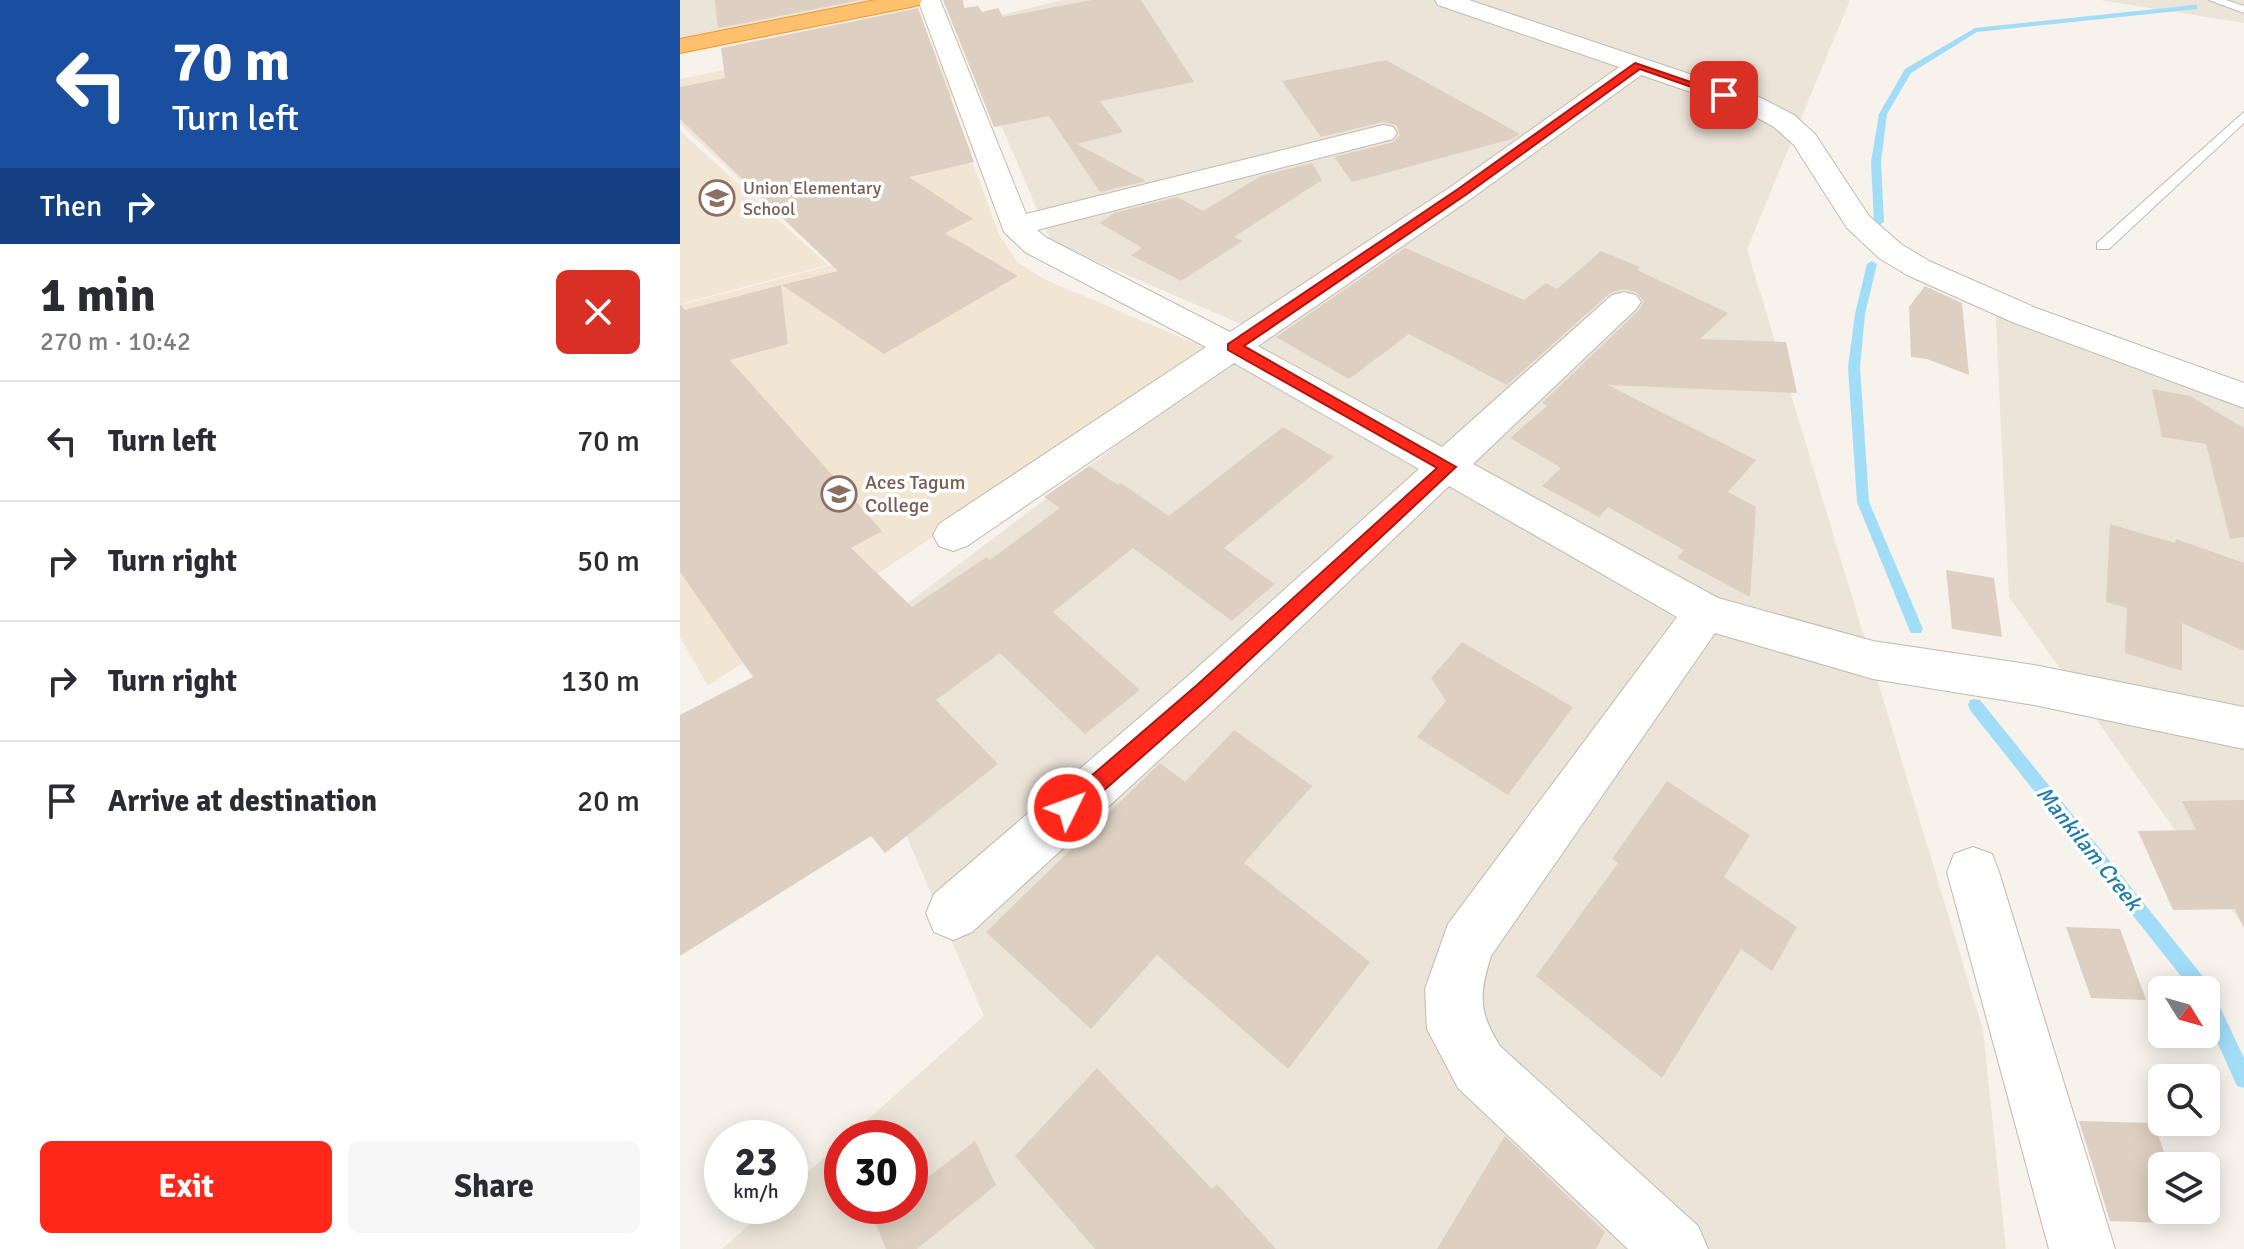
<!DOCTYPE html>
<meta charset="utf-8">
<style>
body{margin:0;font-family:Signika,sans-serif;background:#f7f7f7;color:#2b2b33;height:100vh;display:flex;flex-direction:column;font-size:30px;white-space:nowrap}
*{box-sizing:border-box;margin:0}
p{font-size:26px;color:#7c7c81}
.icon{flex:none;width:44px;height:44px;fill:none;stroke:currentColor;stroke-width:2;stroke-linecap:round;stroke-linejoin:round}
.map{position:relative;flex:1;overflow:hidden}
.details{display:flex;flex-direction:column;background:#fff;width:680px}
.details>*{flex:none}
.hud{background:#1a4fa0;color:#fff;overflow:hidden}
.needle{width:52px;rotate:127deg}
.buttons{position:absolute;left:1468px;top:976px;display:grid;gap:16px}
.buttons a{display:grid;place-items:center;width:72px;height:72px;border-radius:12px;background:#fff;box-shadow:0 4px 20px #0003;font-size:40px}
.speed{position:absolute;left:24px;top:1120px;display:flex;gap:16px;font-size:40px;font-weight:700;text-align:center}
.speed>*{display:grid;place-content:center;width:104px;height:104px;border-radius:50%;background:#fff;box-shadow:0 4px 20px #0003;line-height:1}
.speed small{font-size:20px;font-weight:400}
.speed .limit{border:12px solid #d22;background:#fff;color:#111}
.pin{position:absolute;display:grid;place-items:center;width:68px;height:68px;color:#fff;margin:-34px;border-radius:16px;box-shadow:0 4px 12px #0006}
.me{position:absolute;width:88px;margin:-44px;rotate:48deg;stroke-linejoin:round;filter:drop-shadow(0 0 6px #0008)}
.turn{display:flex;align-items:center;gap:28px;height:168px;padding:0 40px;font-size:36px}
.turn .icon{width:104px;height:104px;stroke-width:2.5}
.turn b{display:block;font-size:56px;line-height:68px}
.then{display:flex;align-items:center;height:76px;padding:0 40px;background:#0003;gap:16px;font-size:30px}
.round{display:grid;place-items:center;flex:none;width:84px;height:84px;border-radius:12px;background:#f7f7f7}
.head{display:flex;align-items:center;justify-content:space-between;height:136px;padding:0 40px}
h1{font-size:48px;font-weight:800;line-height:60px}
.button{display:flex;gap:16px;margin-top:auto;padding:16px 40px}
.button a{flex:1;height:92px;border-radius:12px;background:#ff271a;color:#fff;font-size:32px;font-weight:800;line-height:92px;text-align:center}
.button a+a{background:#f7f7f7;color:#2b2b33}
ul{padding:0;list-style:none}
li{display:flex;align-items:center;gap:24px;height:120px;padding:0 40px;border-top:2px solid #e1e1e2}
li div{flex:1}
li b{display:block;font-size:30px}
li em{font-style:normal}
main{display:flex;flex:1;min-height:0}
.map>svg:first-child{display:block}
.residential{fill:#ebe4d8}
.education{fill:#f1e6d4}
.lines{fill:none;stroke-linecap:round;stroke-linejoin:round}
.stream{fill:#a2ddf8;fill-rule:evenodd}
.building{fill:#ddd0c2}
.lane-casing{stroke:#c4b9ac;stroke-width:2}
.street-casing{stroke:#c4b9ac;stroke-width:2}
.highway-casing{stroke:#ee962d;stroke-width:2}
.lane{fill:#fff;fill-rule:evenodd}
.street{fill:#fff;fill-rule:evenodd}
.highway{fill:#ffc16e;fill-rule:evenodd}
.route{fill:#ff271a;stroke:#a61911;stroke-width:2}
.labels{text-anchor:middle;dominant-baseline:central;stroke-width:7;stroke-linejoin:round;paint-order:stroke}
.far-education-label{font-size:18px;fill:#785e54;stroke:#fff;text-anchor:start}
.education-label{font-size:20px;fill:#785e54;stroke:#fff;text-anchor:start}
.water-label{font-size:22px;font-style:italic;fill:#207dab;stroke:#fff}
</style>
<main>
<section class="details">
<div class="hud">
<div class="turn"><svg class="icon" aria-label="left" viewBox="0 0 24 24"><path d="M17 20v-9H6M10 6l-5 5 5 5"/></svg><div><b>70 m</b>Turn left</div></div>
<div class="then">Then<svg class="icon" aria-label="right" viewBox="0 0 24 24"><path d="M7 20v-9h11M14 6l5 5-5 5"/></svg></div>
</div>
<div class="head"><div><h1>1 min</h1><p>270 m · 10:42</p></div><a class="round" style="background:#d93025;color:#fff"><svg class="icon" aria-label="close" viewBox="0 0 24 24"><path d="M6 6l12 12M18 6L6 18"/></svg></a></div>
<ul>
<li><svg class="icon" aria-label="left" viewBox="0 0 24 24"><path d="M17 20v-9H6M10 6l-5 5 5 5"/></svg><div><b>Turn left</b></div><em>70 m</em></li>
<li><svg class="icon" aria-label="right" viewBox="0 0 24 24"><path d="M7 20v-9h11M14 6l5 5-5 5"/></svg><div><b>Turn right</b></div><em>50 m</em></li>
<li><svg class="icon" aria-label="right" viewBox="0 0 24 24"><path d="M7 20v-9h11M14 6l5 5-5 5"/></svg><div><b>Turn right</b></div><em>130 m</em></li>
<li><svg class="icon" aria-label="arrive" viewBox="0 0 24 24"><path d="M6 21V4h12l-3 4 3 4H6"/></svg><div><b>Arrive at destination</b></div><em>20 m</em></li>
</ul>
<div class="button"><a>Exit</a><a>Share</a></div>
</section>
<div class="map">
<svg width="1564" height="1249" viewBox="0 0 1564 1249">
<rect width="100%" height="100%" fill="#f7f2eb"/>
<path class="residential" d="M0,0H195L0,39Z
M382,0H1170L1067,249L1303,1030L1326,1249H42L90,1206H110V1188L162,1142V1206H230V1138H167L304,1016L151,661L584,334L371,242L279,26Z
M1420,0H1564V23Z
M1315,302L1564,384V927L1329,597Z"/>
<path class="education" d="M245,29L273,95L269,99L319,234L337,262L364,279L533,351L28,686L0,637V305L152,265L0,124V79Z
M0,131L148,265L0,304Z"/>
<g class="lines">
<path class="stream" d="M1514,5H1517V9L1297,32L1231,73L1207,114L1201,162L1204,222L1199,225L1194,222L1191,162L1199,114L1225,69L1295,28Z
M1192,261L1197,264L1185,314L1180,367L1189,502L1243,629L1241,633H1231L1229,629L1177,502L1168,367L1175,314L1187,264Z
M1295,699L1300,700L1529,984L1564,1058V1088L1557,1086L1526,1017V990H1512L1290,710L1288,705L1290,700Z"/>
</g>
<path class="building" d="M35,0H181L38,28Z
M263,0H283L284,8L298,6L302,12L318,8L323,17L412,0H461L514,82L420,101L443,132L397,144L466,181L420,192L369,116L314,127Z
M238,8L294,162L229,177L293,219L265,233L338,276L204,354L102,285L158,271L0,119V87L45,78L41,48Z
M706,60L840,134L832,139L672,182L654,157L714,142L720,135L716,125L702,122L641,137L602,81Z
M632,163L642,180L554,237L563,241L501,281L451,255L462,248L420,223L434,213L497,197L523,211L581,176Z
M725,248L844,300L866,283L877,289L921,251L960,267L957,270L1048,313L1020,339L1106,342L1117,393L928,385L1076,460L1048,492L1076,507L1070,597L997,558L1004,550L928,507L919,517L862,486L881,468L830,438L867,406L862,403L958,311L964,302L957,292L943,289L930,293L827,385L729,334L669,379L596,337Z
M101,285L108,344L50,360L202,531L171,548L232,607L307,557L310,560L380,508L364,497L409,466L438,485L441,483L489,516L603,427L654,457L544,548L595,584L552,621L453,548L373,612L460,690L405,734L320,653L256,700L318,764L205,853L191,836L0,956V715L73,677L0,572V304L5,310Z
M1245,286L1282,303L1289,375L1247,359L1231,357L1229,307Z
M1472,389L1510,396L1564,428V537L1550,539L1526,444L1482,437Z
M1430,524L1495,543L1496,539L1564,563V651L1502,623V671L1445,653L1447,608L1426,602Z
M1266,570L1314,578L1322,637L1272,629Z
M782,642L893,707L828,795L737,737L766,701L751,678Z
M554,730L632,786L564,863L690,962L608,1069L477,955L411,1029L306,932L480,763L505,782Z
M987,781L1070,835L1044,877L1117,927L1092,971L1061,949L982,1078L856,976L938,863L932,859Z
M1564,800V928L1555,909L1493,910L1458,831L1516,830L1502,801Z
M1386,927L1440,929L1466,1000L1411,998Z
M417,1068L532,1189L537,1184L596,1249H415L335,1156Z
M1399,1121L1474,1123L1489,1166H1482V1210H1504L1509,1224L1430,1221Z
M825,1136L925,1232L916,1249H757Z
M295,1141L316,1185L237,1249H206L194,1219L211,1206H230V1191Z"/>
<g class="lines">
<defs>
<path id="lane" d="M1529,0H1546L1564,6V13Z
M1564,112V123L1429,249H1417V243Z"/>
<path id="street" d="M238,0H260L346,214L703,125L713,127L717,133L713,139L357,230L367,238L550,332L772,186L939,67L758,5L755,0H789L1081,98L1114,115L1135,134L1189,216L1221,244L1249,261L1356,308L1564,383V408L1332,322L1227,275L1199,258L1167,228L1114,145L1094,127L1063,110L961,75L792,198L578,346L762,447L932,295L944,292L956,295L961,302L956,309L793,464L1038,598L1193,641L1354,665L1564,707V749L1354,705L1193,679L1035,633L811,956C799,995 798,1011 820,1046L1018,1226L1028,1249H948L778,1088L747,1029L745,989L768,924L997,617L769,486L540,704L292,932L273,940L254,932L246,913L254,894L508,676L739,469L554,363L287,546L273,551L259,546L253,535L259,524L526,347L345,252L324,232Z
M1293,847L1312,854L1319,872L1435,1249H1369L1267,872L1274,854Z"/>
<path id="highway" d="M196,0H242L239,5L231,7L0,53V39Z"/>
</defs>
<use href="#lane" class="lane-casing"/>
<use href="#street" class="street-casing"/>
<use href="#highway" class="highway-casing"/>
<use href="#lane" class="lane"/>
<use href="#street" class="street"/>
<use href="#highway" class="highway"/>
</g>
<path class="route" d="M955,63L1049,95L1040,97L960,69L787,194L564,346L776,467L531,696L396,815L388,818L381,815L378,808L381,802L517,685L757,468L548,350V344L778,189Z"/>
<defs>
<symbol id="school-ring" viewBox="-11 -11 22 22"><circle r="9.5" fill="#fff" stroke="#8d6e63" stroke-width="1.5"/><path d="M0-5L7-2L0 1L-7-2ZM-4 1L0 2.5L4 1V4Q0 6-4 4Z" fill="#8d6e63"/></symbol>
<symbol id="university-ring" viewBox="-11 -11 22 22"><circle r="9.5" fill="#fff" stroke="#8d6e63" stroke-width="1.5"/><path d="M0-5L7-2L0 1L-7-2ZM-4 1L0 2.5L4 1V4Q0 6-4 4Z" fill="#8d6e63"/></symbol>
</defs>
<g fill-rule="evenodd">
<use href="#school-ring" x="17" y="178" width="40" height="40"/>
<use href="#university-ring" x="139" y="474" width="40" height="40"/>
</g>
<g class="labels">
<g class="far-education-label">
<text x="63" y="188">Union Elementary<tspan x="63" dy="21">School</tspan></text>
</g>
<g class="education-label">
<text x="185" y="482">Aces Tagum<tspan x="185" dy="23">College</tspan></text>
</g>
<g class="water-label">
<text transform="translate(1409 848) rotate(51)">Mankilam Creek</text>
</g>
</g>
</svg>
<div class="buttons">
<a><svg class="needle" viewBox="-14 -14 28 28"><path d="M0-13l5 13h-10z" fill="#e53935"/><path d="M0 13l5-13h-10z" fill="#7c7c81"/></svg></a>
<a><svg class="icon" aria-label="search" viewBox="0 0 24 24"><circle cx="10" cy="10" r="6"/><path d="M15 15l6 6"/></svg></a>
<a><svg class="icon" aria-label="layers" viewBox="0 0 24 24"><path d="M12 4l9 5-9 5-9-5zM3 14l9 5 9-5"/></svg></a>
</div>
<div class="speed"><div>23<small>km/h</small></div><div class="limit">30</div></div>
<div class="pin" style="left:1044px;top:95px;background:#d93025"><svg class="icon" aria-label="arrive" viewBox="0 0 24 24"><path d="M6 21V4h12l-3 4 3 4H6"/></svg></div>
<svg class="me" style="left:388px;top:808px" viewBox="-20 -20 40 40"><circle r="17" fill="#ff271a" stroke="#fff" stroke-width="3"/><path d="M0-11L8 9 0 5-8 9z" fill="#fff"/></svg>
</div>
</main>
